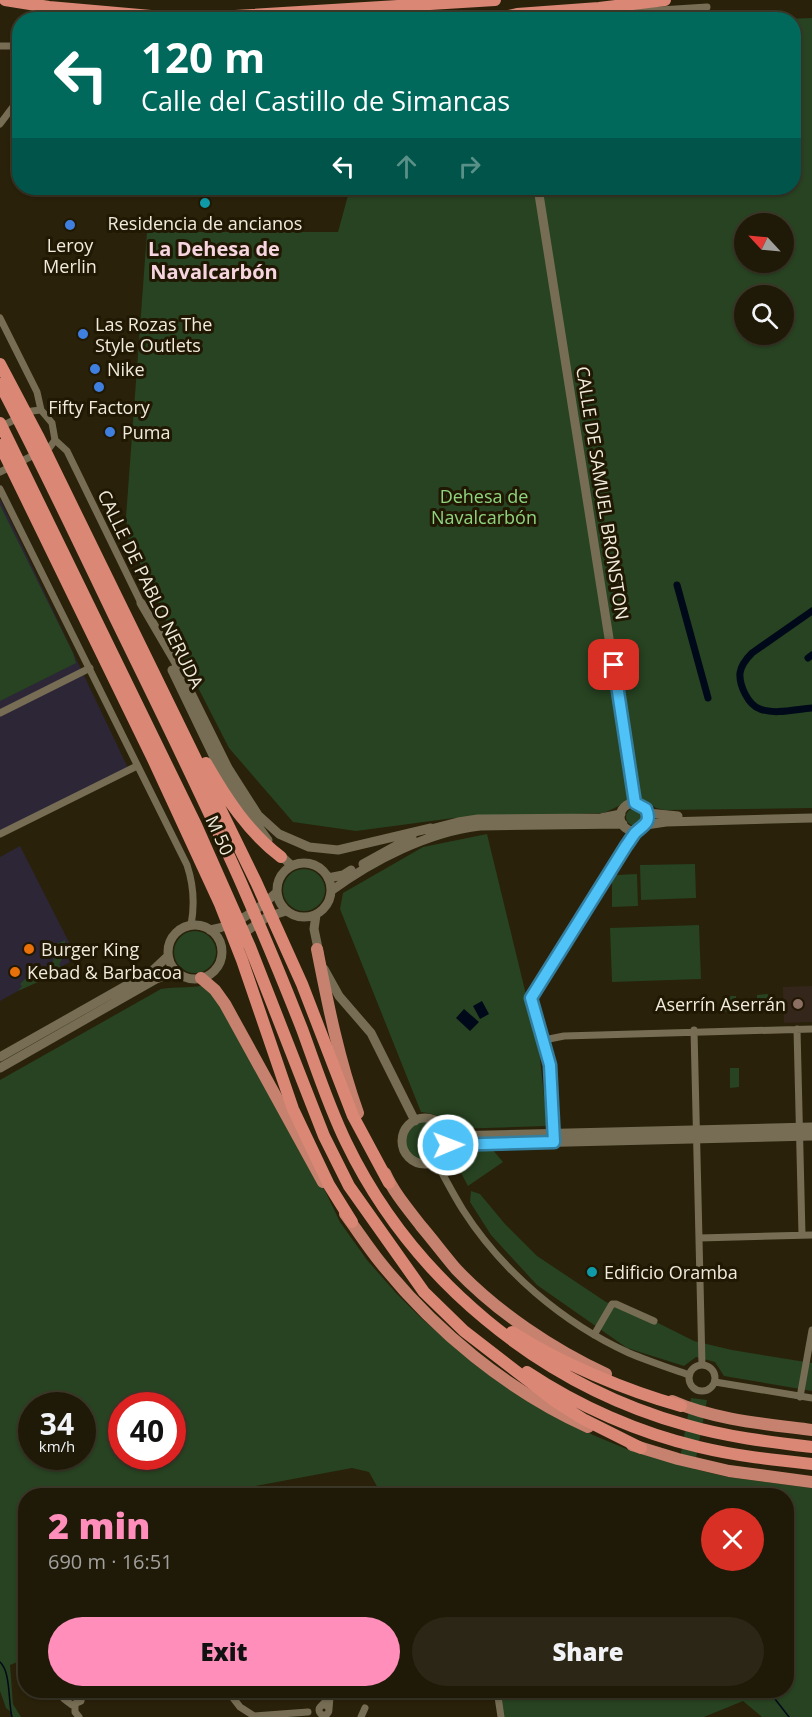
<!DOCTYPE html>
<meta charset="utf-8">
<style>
body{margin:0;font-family:"Open Sans",sans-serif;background:#2c2616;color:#f1f3f6;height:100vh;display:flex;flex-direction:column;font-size:22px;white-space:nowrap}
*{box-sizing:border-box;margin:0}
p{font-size:20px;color:#a1a09c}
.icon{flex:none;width:33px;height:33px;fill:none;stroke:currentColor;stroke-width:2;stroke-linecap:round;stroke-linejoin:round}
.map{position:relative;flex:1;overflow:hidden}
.side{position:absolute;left:18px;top:1488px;width:776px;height:210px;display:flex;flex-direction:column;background:#1f1908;border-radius:24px;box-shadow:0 2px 4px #0004,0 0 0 2px #3c3829}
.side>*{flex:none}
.top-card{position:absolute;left:12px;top:12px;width:789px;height:183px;border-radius:24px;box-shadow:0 2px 4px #0004,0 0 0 2px #3c3829;background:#00695c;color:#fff;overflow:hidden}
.needle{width:39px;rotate:296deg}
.tools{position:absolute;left:734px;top:213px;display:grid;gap:12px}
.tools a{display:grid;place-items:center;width:60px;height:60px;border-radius:50%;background:#1f1908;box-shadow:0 2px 4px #0004,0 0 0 2px #3c3829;font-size:30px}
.speed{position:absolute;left:18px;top:1392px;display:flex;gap:12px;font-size:30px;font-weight:700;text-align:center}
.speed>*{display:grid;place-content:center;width:78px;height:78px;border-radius:50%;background:#1f1908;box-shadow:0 2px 4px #0004,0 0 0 2px #3c3829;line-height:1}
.speed small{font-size:15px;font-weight:400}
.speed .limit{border:9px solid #d22;background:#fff;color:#111}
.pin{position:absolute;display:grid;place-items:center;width:51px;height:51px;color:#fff;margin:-26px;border-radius:12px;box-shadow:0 3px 9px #0006}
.me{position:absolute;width:66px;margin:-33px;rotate:89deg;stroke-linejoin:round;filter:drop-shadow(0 0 4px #0008)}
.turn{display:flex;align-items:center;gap:21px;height:126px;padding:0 30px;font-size:27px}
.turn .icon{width:78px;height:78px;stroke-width:2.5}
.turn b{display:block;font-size:42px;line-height:51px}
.lanes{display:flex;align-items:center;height:57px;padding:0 30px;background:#0003;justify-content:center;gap:30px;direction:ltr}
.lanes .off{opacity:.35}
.round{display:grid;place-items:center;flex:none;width:63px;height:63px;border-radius:32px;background:#2c2616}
.summary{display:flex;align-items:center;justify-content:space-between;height:102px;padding:0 30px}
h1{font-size:36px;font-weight:800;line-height:45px;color:#ff8eba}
.button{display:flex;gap:12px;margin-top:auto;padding:12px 30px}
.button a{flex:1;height:69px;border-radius:36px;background:#ff8eba;color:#111;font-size:24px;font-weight:800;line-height:69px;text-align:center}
.button a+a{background:#2c2616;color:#f1f3f6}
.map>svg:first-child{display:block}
.commercial{fill:#2c2636}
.education{fill:#35261b}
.green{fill:#274321;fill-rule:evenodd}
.water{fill:#000919}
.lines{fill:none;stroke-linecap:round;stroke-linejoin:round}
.stream{stroke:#000919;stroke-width:1.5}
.canal{stroke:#000919;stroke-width:7}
.minor{stroke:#766d54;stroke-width:7}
.tertiary{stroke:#766d54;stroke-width:9}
.trunk{stroke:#c6826e;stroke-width:12}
.motorway{stroke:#da8775;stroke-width:12}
.route-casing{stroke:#337fa1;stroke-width:15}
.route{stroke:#4fc3f7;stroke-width:10}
.culture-dot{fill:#0f9aa8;stroke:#201802;stroke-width:2}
.shop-dot{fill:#3f7fe0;stroke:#201802;stroke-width:2}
.food-dot{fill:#e8710a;stroke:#201802;stroke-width:2}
.education-dot{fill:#8d6e63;stroke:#201802;stroke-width:2}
.labels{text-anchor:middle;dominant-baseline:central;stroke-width:6;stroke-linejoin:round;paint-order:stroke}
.poi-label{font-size:18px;fill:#f1ebdd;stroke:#201802;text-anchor:start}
.street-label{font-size:18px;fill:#f1ebdd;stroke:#201802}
.park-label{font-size:18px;fill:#8fd580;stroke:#201802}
.neighbourhood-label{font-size:20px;font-weight:bold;fill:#f7d5e0;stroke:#201802}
</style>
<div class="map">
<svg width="812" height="1717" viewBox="0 0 812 1717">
<rect width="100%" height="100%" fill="#29210a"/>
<path class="commercial" d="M0,499L128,768L0,832Z
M20,846L77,958L0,1001V857Z"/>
<path class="education" d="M812,986V1022L784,1023L783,987Z"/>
<path class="green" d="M812,18V808L665,810L656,808L638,797C625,800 616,809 603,813L454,818L356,831L293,822L229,748L190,672L128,538L126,517L147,232H338L350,188H794V20L785,19ZM744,224H783V262H744ZM744,296H783V334H744Z
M0,505L73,653L76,663L0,701Z
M626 817a9 9 0 1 1 18 0a9 9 0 1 1-18 0Z
M487,834L539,1048L547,1126L452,1129C443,1117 436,1114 421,1112L340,909L343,893L423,847Z
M695,864L696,898L641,900L640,865Z
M283 890a21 21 0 1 1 42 0a21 21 0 1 1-42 0Z
M637,874L638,906L612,907V881L616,875Z
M699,925L701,979L612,982L610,928Z
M174 952a21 21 0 1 1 42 0a21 21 0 1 1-42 0Z
M65,940V945L68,946L59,965L62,967L45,975V970L52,967L56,944Z
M33,974L37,976L38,982L18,991L22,986L20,984L27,977L29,978Z
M208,984L318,1176L340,1222L367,1260L397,1294L421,1318L464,1355L547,1411L593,1435L629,1450L679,1464L691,1398L707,1400L694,1469L728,1477L812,1488V1717H762L743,1701L704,1717H504L499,1691L786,1690V1496L379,1495V1490L369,1472L352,1468L207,1495L26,1496L25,1524L22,1526L21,1536L26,1543L25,1659L10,1665L13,1704L21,1717H11L12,1713L6,1708L0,1691V1080L161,989C176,986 195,989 208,984ZM32,1406H82V1456H32ZM122,1406H172V1456H122Z
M767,994L772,997L773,1010L761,1011L757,1009V995Z
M731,996H736V1006L731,1011L723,1012L722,1003Z
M730,1068H739V1087L730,1088Z
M406 1142a20 20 0 1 1 40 0a20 20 0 1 1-40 0Z
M492,1149L503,1162L468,1186L460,1171L459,1152Z
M471,1191L480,1194L505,1224L537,1256L606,1302L654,1321L694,1341L732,1350L812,1363V1391L724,1376L715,1362L696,1357L684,1366L627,1348L537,1285L491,1235L470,1202Z"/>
<path class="water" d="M482,1001L489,1014L480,1019L473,1006Z
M464,1009L479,1022L470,1031L456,1018Z"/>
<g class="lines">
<path class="stream" d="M0,1662C11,1672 8,1702 12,1717
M768,1690L789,1717"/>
<path class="canal" d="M677,585L708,698
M812,611L752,653C746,659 741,665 740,673C739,685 748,705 760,709C775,715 797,709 812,708
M808,658L812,655"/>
<path class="minor" d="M598,14L707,7
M0,46H20
M0,124L12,108L20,102
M0,318L37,392L41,410L52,423L55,440L67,451L141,603
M0,427L32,411L41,410
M0,472L50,447L55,440
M0,489L187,865C194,886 195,904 191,925
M0,713L90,668
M0,834L137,766
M797,1029L802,1235
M694,1030L702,1365
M544,1040L564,1036L812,1029
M554,1136L551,1065L531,998L637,831
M436,1162C445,1178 453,1194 463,1210C502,1271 563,1323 629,1353C648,1361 669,1368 689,1375
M699,1238L812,1235
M594,1335L612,1304H616L654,1321
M689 1378a13 13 0 1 1 26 0a13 13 0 1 1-26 0Z
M715,1382L812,1398
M800,1397L812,1330
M66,1690L64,1699L72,1705L81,1701L82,1694L80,1690
M227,1690L240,1707L254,1716L308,1712
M497,1690L501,1717
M319 1710a5 5 0 1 1 10 0a5 5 0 1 1-10 0Z
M75,1705V1712L79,1717
M322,1705L330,1697L329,1709
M361,1717L365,1708"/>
<path class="tertiary" d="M538,188L635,803
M141,603L176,663L228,768L258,815L279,834L309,847L338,850L431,828
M172,670L225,780L268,840
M620 817a14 14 0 1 1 28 0a14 14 0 1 1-28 0Z
M648,813L678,816
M646,825L666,822L812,818
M427,830L458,822L478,819L601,818L621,814
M278,853L292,866
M277 890a27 27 0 1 1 54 0a27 27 0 1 1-54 0Z
M363,864L412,837
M328,878L343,875L351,870
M331,891C373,860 428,832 480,826L623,824
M316,915L314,929L319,953
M168 952a27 27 0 1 1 54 0a27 27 0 1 1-54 0Z
M210,930C236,926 258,910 277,892
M241,935L267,917L286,911
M324,969L339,996L371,1033L415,1121
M0,1057L152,971L168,956
M0,1068L156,979L166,975L179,974
M402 1141a23 23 0 1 1 46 0a23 23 0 1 1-46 0Z
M448,1136L812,1127
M448,1145L812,1136"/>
<path class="trunk" d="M317,949C328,1005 339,1060 358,1113
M201,978L215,990L225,1004L323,1182
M385,1173C394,1193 408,1209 421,1226C433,1240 444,1255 456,1269C497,1312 552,1349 606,1374
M345,1214C357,1230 368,1247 380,1262C435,1331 508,1391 588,1427
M672,1401C715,1420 766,1424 812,1430
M632,1445L678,1459L729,1471L812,1482"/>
<path class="motorway" d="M5,0L49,7L151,16H235L495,0
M496,19L517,14L599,8L665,0
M0,364L38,436L256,882L302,984L353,1116L389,1183
M0,384C41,462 78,541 116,620C158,706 200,791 239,878C261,928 282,978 302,1029C316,1067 328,1105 346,1142C412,1279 539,1384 686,1425C727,1437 770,1442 812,1447
M0,423L196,825L250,947L324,1136L349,1186L424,1292L464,1331L556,1402L583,1419L641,1448
M0,445L152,757L220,904L242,960L293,1109L329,1185L352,1222
M206,763C226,798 248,832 281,857
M512,1332C560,1363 627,1391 681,1406
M527,1372C578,1406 639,1433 699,1447C736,1456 774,1460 812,1464"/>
</g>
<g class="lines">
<defs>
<path id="route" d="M448,1145L554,1142L550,1065L531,998L626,846C629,842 632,837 635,833C643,825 652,823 646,809L635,803L614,665"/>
</defs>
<use href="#route" class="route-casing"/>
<use href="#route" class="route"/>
</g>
<g class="culture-dot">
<circle cx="205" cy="203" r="6"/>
<circle cx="592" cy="1272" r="6"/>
</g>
<g class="shop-dot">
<circle cx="70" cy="225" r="6"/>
<circle cx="83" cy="334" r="6"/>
<circle cx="95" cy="369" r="6"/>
<circle cx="99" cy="387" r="6"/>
<circle cx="110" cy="432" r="6"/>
</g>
<g class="food-dot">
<circle cx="29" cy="949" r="6"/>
<circle cx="15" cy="972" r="6"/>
</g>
<circle class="education-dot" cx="798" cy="1004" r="6"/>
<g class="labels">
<g class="poi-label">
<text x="205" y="223" text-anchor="middle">Residencia de ancianos</text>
<text x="70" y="245" text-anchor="middle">Leroy<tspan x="70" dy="21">Merlin</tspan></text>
<text x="95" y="324">Las Rozas The<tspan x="95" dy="21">Style Outlets</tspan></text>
<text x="107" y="369">Nike</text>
<text x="99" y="407" text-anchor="middle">Fifty Factory</text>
<text x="122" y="432">Puma</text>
<text x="41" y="949">Burger King</text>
<text x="27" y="972">Kebad &amp; Barbacoa</text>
<text x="786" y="1004" text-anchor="end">Aserrín Aserrán</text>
<text x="604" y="1272">Edificio Oramba</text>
</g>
<g class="street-label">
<text transform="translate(603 493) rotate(81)">CALLE DE SAMUEL BRONSTON</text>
<text transform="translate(151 589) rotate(64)">CALLE DE PABLO NERUDA</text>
<text transform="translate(220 835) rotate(65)">M 50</text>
</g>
<g class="park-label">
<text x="484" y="496">Dehesa de<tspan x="484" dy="21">Navalcarbón</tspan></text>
</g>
<g class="neighbourhood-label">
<text x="214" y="248">La Dehesa de<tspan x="214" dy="23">Navalcarbón</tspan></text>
</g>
</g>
</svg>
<div class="tools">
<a><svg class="needle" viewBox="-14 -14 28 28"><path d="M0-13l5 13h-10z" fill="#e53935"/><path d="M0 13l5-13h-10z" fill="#a1a09c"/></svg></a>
<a><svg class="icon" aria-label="search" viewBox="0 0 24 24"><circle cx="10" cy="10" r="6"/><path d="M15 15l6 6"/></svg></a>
</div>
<div class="speed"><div>34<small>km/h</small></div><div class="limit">40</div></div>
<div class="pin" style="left:614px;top:665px;background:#d93025"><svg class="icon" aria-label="arrive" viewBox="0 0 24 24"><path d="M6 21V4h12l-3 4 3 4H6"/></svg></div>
<svg class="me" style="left:448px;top:1145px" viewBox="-20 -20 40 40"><circle r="17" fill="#4fc3f7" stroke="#fff" stroke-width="3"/><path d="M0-11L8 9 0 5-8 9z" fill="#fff"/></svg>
<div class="top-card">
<div class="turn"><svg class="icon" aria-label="left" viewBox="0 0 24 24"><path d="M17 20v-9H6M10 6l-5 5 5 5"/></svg><div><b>120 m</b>Calle del Castillo de Simancas</div></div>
<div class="lanes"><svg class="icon" aria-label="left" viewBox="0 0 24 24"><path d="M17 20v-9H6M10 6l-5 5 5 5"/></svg><svg class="icon off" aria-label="ahead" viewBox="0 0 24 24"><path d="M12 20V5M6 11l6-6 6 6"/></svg><svg class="icon off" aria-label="right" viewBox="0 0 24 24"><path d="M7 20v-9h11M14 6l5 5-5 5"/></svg></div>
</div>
<section class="side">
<div class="summary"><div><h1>2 min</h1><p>690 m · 16:51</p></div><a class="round" style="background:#d93025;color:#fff"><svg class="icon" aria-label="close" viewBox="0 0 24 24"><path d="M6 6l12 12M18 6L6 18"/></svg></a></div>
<div class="button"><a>Exit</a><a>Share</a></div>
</section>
</div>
